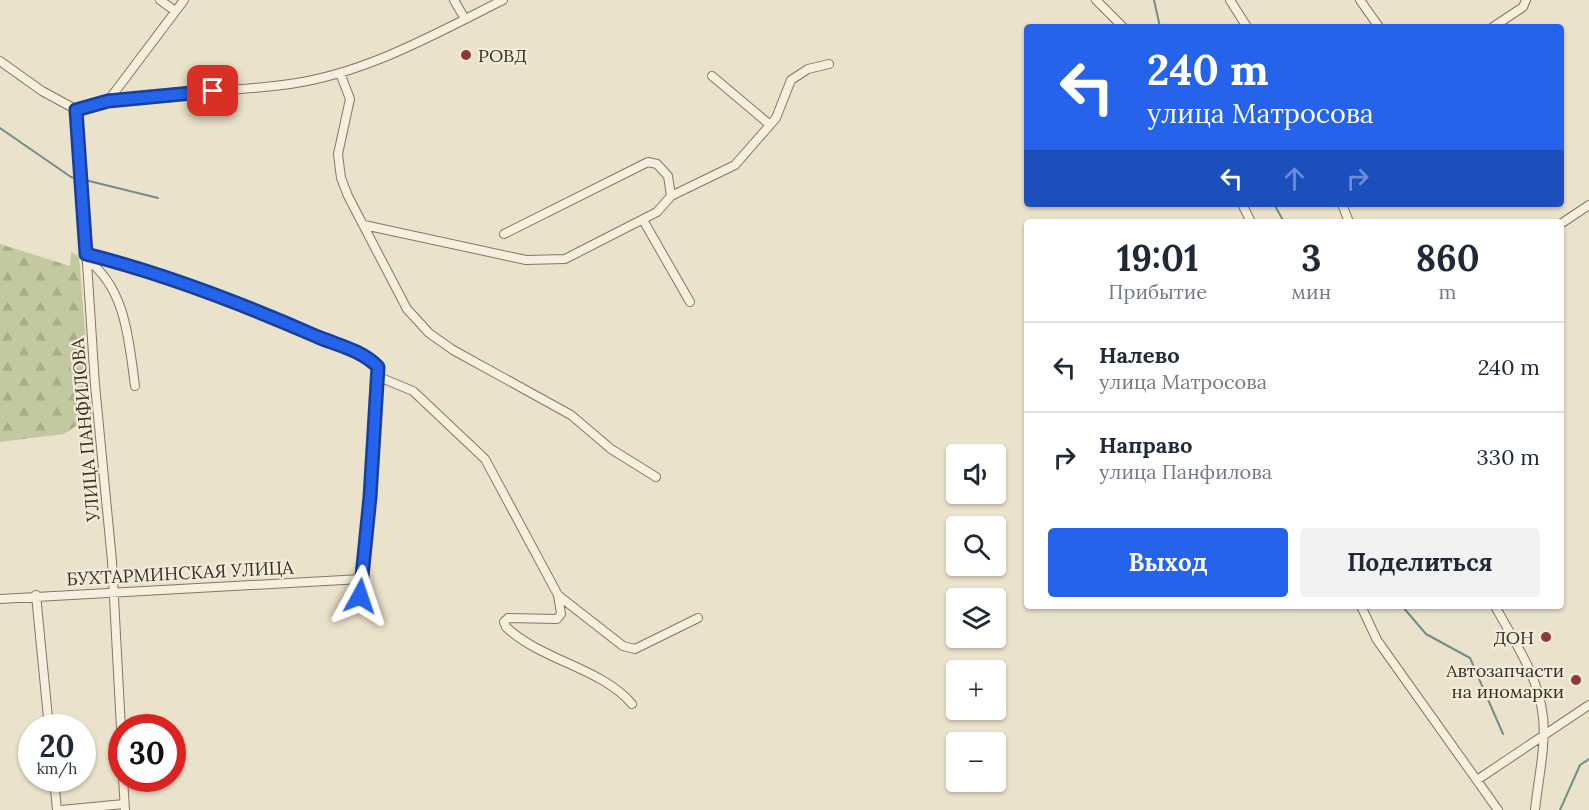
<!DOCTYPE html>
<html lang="ru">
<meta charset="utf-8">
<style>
body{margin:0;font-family:Lora,serif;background:#f2f2f3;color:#1f2937;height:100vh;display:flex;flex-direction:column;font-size:22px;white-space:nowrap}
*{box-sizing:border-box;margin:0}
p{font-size:20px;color:#747a83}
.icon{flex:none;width:33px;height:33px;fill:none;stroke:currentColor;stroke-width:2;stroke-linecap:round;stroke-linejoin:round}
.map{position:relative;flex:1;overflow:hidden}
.side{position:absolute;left:1024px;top:219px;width:540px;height:390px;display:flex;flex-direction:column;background:#fff;border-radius:6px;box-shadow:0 2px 4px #0004}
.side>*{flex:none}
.banner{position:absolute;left:1024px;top:24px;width:540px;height:183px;border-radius:6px;box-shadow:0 2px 4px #0004;background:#2563eb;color:#fff;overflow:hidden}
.buttons{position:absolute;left:946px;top:444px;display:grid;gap:12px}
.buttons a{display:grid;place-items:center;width:60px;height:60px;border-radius:6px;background:#fff;box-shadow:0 2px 4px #0004;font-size:30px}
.speed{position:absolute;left:18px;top:714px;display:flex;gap:12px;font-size:30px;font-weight:700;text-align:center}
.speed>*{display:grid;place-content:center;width:78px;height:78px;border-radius:50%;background:#fff;box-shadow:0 2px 4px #0004;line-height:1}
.speed small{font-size:15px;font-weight:400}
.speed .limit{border:9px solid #d22;background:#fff;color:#111}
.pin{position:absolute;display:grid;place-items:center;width:51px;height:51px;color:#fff;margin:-26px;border-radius:12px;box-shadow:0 3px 9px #0006}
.me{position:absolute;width:66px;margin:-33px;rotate:5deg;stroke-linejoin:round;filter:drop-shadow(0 0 4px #0008)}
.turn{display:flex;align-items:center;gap:21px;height:126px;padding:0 24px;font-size:27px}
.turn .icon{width:78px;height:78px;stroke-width:2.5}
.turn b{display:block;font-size:42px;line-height:51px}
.lanes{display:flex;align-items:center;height:57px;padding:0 24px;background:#0003;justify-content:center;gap:30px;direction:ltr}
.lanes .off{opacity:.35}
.eta{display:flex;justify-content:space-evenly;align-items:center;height:102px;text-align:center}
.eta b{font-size:36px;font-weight:700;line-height:42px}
.button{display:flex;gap:12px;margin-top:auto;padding:12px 24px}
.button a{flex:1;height:69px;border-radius:6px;background:#2563eb;color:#fff;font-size:24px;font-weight:700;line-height:69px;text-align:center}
.button a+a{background:#f2f2f3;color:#1f2937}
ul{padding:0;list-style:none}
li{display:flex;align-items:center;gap:18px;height:90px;padding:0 24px;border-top:2px solid #e0e1e3}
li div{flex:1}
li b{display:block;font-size:22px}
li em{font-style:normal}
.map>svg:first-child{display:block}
.forest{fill:url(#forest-firs)}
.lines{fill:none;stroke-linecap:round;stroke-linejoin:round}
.stream{stroke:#728e87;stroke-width:2}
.minor-casing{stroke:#867561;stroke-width:10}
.minor{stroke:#f6efde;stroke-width:8}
.route-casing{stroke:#184099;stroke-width:15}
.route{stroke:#2563eb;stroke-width:10}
.poi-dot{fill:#903737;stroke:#f3ecda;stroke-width:2}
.labels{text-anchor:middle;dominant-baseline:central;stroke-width:4.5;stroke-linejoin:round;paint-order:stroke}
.poi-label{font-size:18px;fill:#392e23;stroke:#f3ecda;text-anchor:end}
.street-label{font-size:18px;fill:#392e23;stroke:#f3ecda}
</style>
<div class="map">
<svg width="1589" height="810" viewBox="0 0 1589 810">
<defs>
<pattern id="forest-firs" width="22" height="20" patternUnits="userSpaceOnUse" patternTransform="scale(1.5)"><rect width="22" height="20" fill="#c3c8a0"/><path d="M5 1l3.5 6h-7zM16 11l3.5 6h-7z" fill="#a8ac8a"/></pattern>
</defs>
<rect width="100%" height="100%" fill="#ebe2cb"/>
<path class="forest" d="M0,244L70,266L71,252L79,256L91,408L92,428L87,432L76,426L64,434L0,442Z"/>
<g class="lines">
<path class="stream" d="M1154,0L1160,27
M0,128L71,177L79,179
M85,180L158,198
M1274,204L1284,222
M1402,606L1426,634L1470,658L1503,734
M1560,810L1580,765L1589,759"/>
<defs>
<path id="minor" d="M160,0L175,11
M454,0L465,19
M1096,0L1123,27
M1230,0L1247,27
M1360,0L1379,27
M1493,27L1523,7L1526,0
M0,61L42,91L77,110C146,90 219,94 290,84C367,73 435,34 503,0
M340,73L350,99L338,154L341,178L348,196L407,309L429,333L453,350L571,415L611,449L656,477
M712,76L769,124
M108,101L184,0
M77,110L95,385L112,561L122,747
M671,196L735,165L776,118L791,80L808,69L829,64
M1242,204L1251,222
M1342,204L1349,222
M643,220L690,302
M1562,223L1589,205
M364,225L526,260L565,259L657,212L671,196L668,176L657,164L648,162L504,234
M86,254L161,276L365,355L378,367L379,377L413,391L485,459L558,595L561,614L557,619L508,618L504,622L506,627C542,661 602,668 632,704
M86,259C126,287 129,342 135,386
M36,595L49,728
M360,596L379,377
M559,596L623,646L635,649L698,618
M0,599L361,579
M1361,606L1377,640L1498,810
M1495,606C1514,641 1539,677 1543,717C1546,747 1538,780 1535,810
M54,778L57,810
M123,778L125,810
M1477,780L1589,705
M61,810L124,804"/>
</defs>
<use href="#minor" class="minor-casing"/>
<use href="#minor" class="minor"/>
</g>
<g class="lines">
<defs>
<path id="route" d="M213,91L108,101L76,110L86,254C165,274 243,304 318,337C340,346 361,350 378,367L370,497L360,596"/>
</defs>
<use href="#route" class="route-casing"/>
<use href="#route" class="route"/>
</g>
<g class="poi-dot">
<circle cx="466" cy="55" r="6"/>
<circle cx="1546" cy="637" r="6"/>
<circle cx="1576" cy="680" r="6"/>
</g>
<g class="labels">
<g class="poi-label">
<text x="478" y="55" text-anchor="start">РОВД</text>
<text x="1534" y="637">ДОН</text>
<text x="1564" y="670">Автозапчасти<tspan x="1564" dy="21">на иномарки</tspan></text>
</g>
<g class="street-label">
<text transform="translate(85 430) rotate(-95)">УЛИЦА ПАНФИЛОВА</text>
<text transform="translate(180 573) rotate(-3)">БУХТАРМИНСКАЯ УЛИЦА</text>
</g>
</g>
</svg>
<div class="buttons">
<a><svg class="icon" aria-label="sound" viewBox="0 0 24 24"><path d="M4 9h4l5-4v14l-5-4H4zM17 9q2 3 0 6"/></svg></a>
<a><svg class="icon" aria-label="search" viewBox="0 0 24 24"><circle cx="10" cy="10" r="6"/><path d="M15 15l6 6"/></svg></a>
<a><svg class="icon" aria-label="layers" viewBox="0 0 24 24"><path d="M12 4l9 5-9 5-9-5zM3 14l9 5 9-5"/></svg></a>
<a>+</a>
<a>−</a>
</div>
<div class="speed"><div>20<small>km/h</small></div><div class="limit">30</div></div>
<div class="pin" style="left:213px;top:91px;background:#d93025"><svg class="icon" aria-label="arrive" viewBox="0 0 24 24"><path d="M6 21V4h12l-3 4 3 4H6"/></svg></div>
<svg class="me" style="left:360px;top:596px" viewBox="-20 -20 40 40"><path d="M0-17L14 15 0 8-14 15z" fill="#2563eb" stroke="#fff" stroke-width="4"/></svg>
<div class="banner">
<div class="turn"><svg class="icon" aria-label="left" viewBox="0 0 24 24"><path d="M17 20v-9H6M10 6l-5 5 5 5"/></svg><div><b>240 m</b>улица Матросова</div></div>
<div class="lanes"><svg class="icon" aria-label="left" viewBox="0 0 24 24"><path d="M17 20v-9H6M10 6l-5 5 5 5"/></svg><svg class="icon off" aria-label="ahead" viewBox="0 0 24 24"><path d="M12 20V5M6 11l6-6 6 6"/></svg><svg class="icon off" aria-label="right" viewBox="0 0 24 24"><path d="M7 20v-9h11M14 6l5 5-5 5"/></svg></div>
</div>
<section class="side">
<div class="eta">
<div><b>19:01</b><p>Прибытие</p></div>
<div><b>3</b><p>мин</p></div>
<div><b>860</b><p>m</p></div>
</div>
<ul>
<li><svg class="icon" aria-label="left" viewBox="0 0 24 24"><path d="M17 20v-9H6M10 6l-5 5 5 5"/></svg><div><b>Налево</b><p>улица Матросова</p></div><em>240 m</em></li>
<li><svg class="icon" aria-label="right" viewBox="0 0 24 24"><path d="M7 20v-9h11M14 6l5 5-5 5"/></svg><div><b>Направо</b><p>улица Панфилова</p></div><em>330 m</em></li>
</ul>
<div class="button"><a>Выход</a><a>Поделиться</a></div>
</section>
</div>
